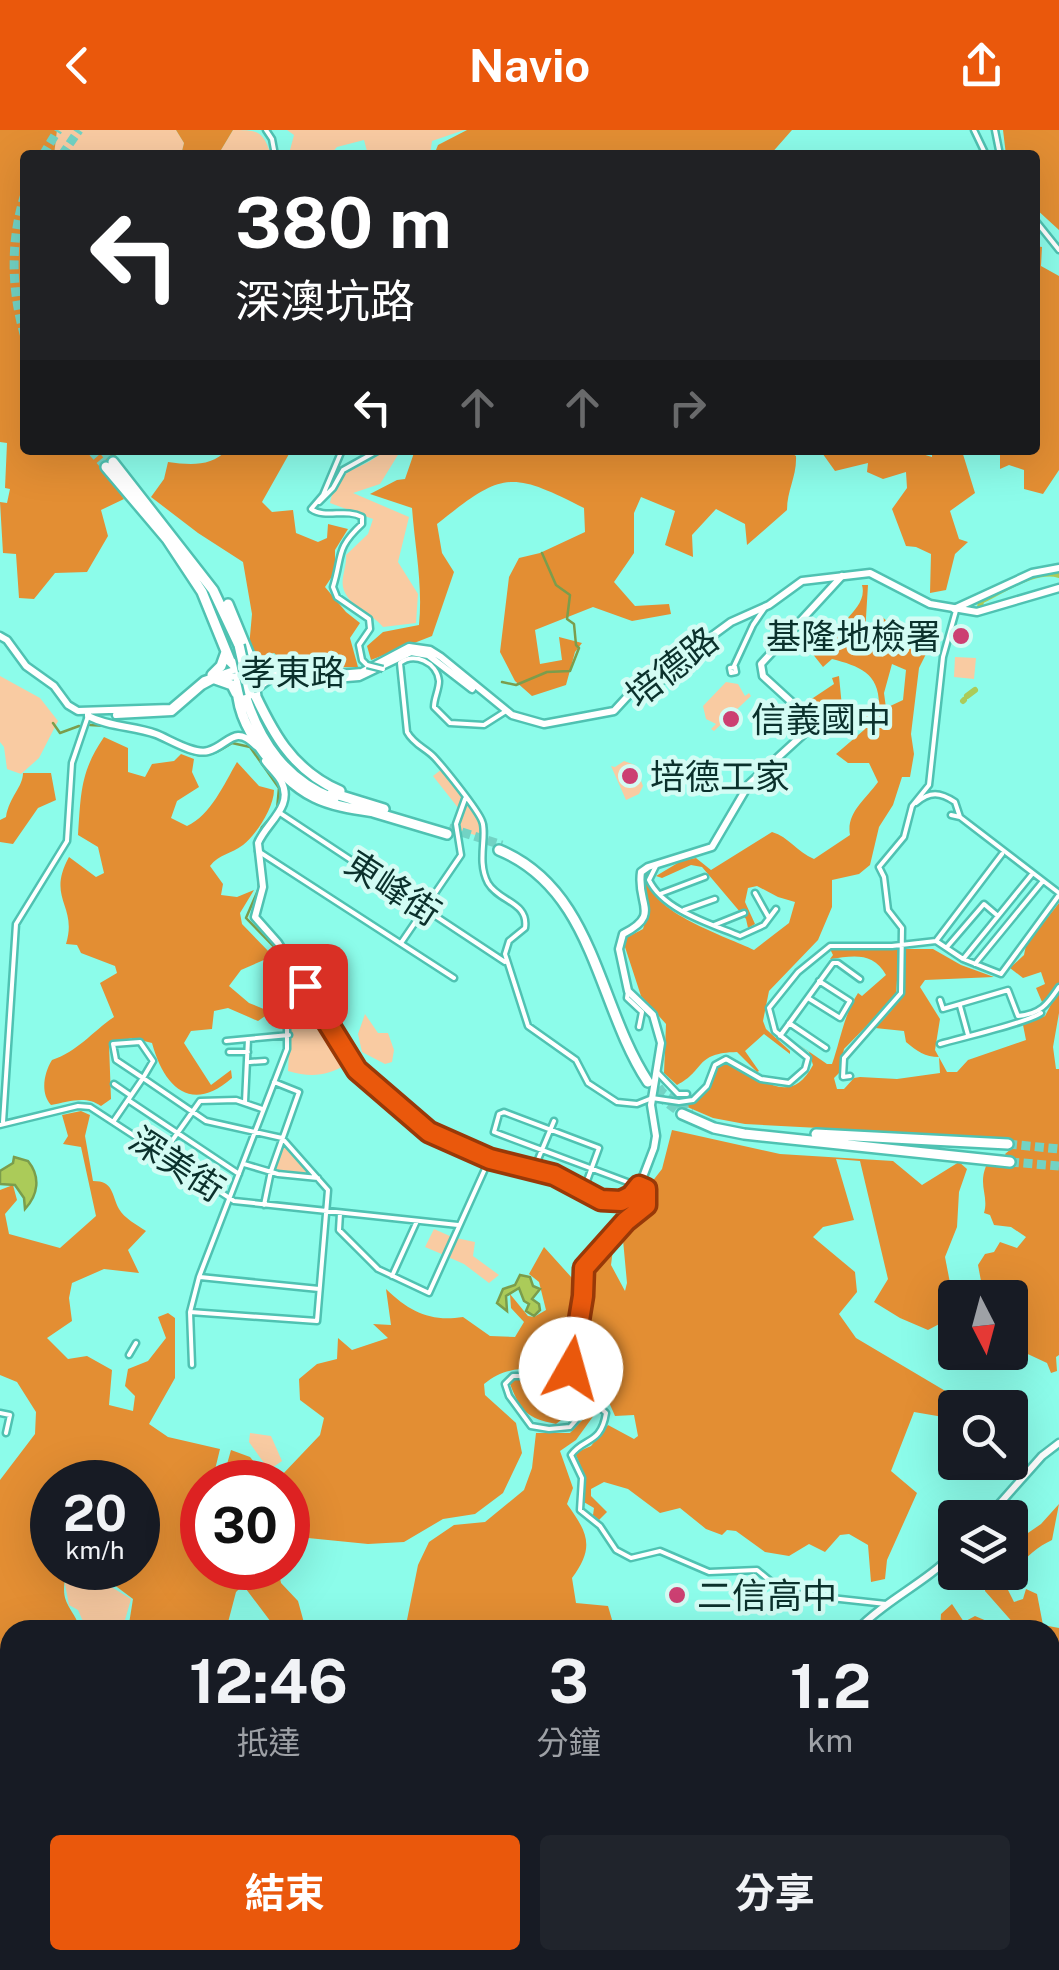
<!DOCTYPE html>
<html lang="zh-TW">
<meta charset="utf-8">
<style>
body{margin:0;font-family:"Public Sans","Noto Sans TC",sans-serif;background:#20242c;color:#f1f3f6;height:100vh;display:flex;flex-direction:column;font-size:38px;white-space:nowrap}
*{box-sizing:border-box;margin:0}
p{font-size:32px;color:#9ea1a6}
.icon{flex:none;width:55px;height:55px;fill:none;stroke:currentColor;stroke-width:2;stroke-linecap:round;stroke-linejoin:round}
.map{position:relative;flex:1;overflow:hidden}
.panel{position:absolute;left:0px;top:1490px;width:1060px;height:350px;display:flex;flex-direction:column;background:#171b24;border-radius:30px 30px 0 0;box-shadow:0 10px 40px #0002}
.panel>*{flex:none}
.hud{position:absolute;left:20px;top:20px;width:1020px;height:305px;border-radius:10px;box-shadow:0 10px 40px #0002;background:#202124;color:#fff;overflow:hidden}
.needle{width:65px;rotate:174deg}
.tools{position:absolute;left:938px;top:1150px;display:grid;gap:20px}
.tools a{display:grid;place-items:center;width:90px;height:90px;border-radius:10px;background:#171b24;box-shadow:0 10px 40px #0002;font-size:50px}
.speed{position:absolute;left:30px;top:1330px;display:flex;gap:20px;font-size:50px;font-weight:700;text-align:center}
.speed>*{display:grid;place-content:center;width:130px;height:130px;border-radius:50%;background:#171b24;box-shadow:0 10px 40px #0002;line-height:1}
.speed small{font-size:25px;font-weight:400}
.speed .limit{border:15px solid #d22;background:#fff;color:#111}
.pin{position:absolute;display:grid;place-items:center;width:85px;height:85px;color:#fff;margin:-42px;border-radius:20px;box-shadow:0 5px 15px #0006}
.me{position:absolute;width:110px;margin:-55px;rotate:7deg;stroke-linejoin:round;filter:drop-shadow(0 0 8px #0008)}
.turn{display:flex;align-items:center;gap:35px;height:210px;padding:0 50px;font-size:45px}
.turn .icon{width:130px;height:130px;stroke-width:2.5}
.turn b{display:block;font-size:70px;line-height:85px}
.lanes{display:flex;align-items:center;height:95px;padding:0 50px;background:#0003;justify-content:center;gap:50px;direction:ltr}
.lanes .off{opacity:.35}
.eta{display:flex;justify-content:space-evenly;align-items:center;height:170px;text-align:center}
.eta b{font-size:60px;font-weight:700;line-height:70px}
.primary-button{display:flex;gap:20px;margin-top:auto;padding:20px 50px}
.primary-button a{flex:1;height:115px;border-radius:10px;background:#ea580c;color:#fff;font-size:40px;font-weight:700;line-height:115px;text-align:center}
.primary-button a+a{background:#20242c;color:#f1f3f6}
header{display:flex;justify-content:space-between;align-items:center;height:130px;padding:0 50px;background:#ea580c;color:#fff;font-size:45px;font-weight:700}
.map>svg:first-child{display:block}
.green{fill:#f9cba2}
.forest{fill:#e38e33;fill-rule:evenodd}
.water{fill:#abcb59;stroke:#7b9d4c;stroke-width:2.5}
.lines{fill:none;stroke-linecap:round;stroke-linejoin:round}
.stream{stroke:#7b9d4c;stroke-width:2.5}
.river{stroke:#abcb59;stroke-width:6}
.trunk-tunnel{stroke:#72d3c4;stroke-width:9;stroke-dasharray:9 4.5;stroke-linecap:butt}
.minor-casing{stroke:#4fc2b2;stroke-width:9}
.tertiary-casing{stroke:#4fc2b2;stroke-width:11}
.secondary-casing{stroke:#4fc2b2;stroke-width:11}
.primary-casing{stroke:#4fc2b2;stroke-width:14}
.trunk-casing{stroke:#4fc2b2;stroke-width:14}
.minor{stroke:#fff;stroke-width:4}
.tertiary{stroke:#fff;stroke-width:6}
.secondary{stroke:#fff;stroke-width:6}
.primary{stroke:#fff;stroke-width:9}
.trunk{stroke:#fff;stroke-width:9}
.minor-bridge-casing{stroke:#4fc2b2;stroke-width:9;stroke-linecap:butt}
.trunk-bridge-casing{stroke:#4fc2b2;stroke-width:14;stroke-linecap:butt}
.minor-bridge{stroke:#fff;stroke-width:4}
.trunk-bridge{stroke:#fff;stroke-width:9}
.route-casing{stroke:#983908;stroke-width:25}
.route{stroke:#ea580c;stroke-width:18}
.poi-dot{fill:#cc4072;stroke:#d3fcf4;stroke-width:4}
.labels{text-anchor:middle;dominant-baseline:central;stroke-width:9;stroke-linejoin:round;paint-order:stroke}
.poi-label{font-size:35px;fill:#0b312c;stroke:#d3fcf4;text-anchor:start}
.street-label{font-size:35px;fill:#0b312c;stroke:#d3fcf4}
</style>
<header><svg class="icon" aria-label="back" viewBox="0 0 24 24"><path d="M15 5l-7 7 7 7"/></svg>Navio<svg class="icon" aria-label="share" viewBox="0 0 24 24"><path d="M12 15V3M7 8l5-5 5 5M5 13v7h14v-7"/></svg></header>
<div class="map">
<svg width="1059" height="1840" viewBox="0 0 1059 1840">
<rect width="100%" height="100%" fill="#8cfcea"/>
<path class="green" d="M57,0H176L184,13L181,25H54Z
M233,0C258,0 263,1 271,25H218Z
M287,0H464L432,11L430,25H368L364,10L337,17L330,25H297L290,20L294,5Z
M383,320H401L380,354L353,363L409,387L398,432L418,464L416,493L383,497C372,483 347,476 343,457C341,448 347,435 346,425L368,404L373,389L330,373C340,330 361,345 383,320Z
M955,527L976,528L974,549L954,547Z
M0,546L40,568L58,591L39,628L21,644L7,639L4,617L0,612Z
M726,552L738,554L745,566L749,563L751,566L714,601L711,599L716,594L706,589L703,576Z
M624,631L635,635L643,656L639,664L626,670L611,636L615,637Z
M442,639L463,668L459,679L433,646Z
M465,671L481,691V707L459,700L457,694Z
M309,874L348,934C326,946 312,948 288,941L291,880Z
M365,884L378,903H388L394,920L392,932L385,934L362,922L358,904Z
M285,1013L312,1046L275,1041Z
M434,1099L452,1107L444,1125L425,1117Z
M456,1108L475,1112L473,1126L499,1145L489,1153L464,1134L448,1127Z
M250,1303L271,1306L282,1331L269,1340L249,1312Z
M75,1446L113,1458L131,1469L125,1490L126,1500H82L85,1496L78,1480L69,1475L65,1454L69,1447Z
M0,1641L10,1650L8,1763L3,1716L0,1713Z
M406,1830H461L459,1840H400Z"/>
<path class="forest" d="M0,0H57L54,25H25V320H122L101,338L124,369L101,380L108,406L87,442L55,443L34,469L19,468L16,424L3,423L0,372L7,373L10,359L5,358L7,313L0,312Z
M176,0H233L218,25H181L184,13Z
M467,0H792L770,25H434L438,15Z
M1003,0H1059V100L1035,78V25H1006Z
M1035,116L1042,117L1041,136L1059,146V340L1043,364L1024,359V340L1009,335L1000,339V320H1035Z
M227,320H285L289,324L262,372L272,382L293,380L296,403L318,412L327,408L328,394L348,399L335,420V442L325,457L346,482L360,493L350,508L358,537L292,538L274,523L260,527L249,517L252,484L243,432L198,403L151,367L164,349L168,332C190,335 211,337 227,320Z
M415,320H787L796,326C797,346 787,360 787,380L747,415L745,394L716,379L692,405L693,427L665,415L675,381L641,367L634,383V423L614,452L635,476L669,474L671,484L632,491L593,477L535,500L540,534L562,530L559,507L582,513L575,522L566,555L532,566L515,551L500,522L509,447L519,428L540,423L585,402L584,378C510,340 502,342 437,394L442,423L454,442L432,506L371,530L367,516L383,502L419,495C423,455 415,418 412,378L370,364L397,350L405,349Z
M820,320H909L932,327V320L962,321L975,363L950,381L959,409L968,412L955,424L946,460L930,463L931,424L916,417L906,416L892,379L907,358L906,342L883,349L867,342L868,333L835,341Z
M862,455H868L865,504L876,517L888,512L880,485L904,506L930,516L919,538L911,604L914,624L910,647H902L893,675L879,697L870,735L859,744L832,750V777L818,810L769,861L763,891L766,899L790,921V924L764,904L745,921L759,941L757,942L737,922C694,923 706,940 677,955L664,943L666,894L641,866L624,814L626,808L643,799C652,774 639,765 644,744L649,741C638,779 726,806 754,820L789,793L795,772L778,767L757,756L748,758L745,772L755,794L748,798L746,789L702,737L691,735L662,748L656,746L681,731L696,728L711,740L772,702C789,707 797,722 814,729L850,705C846,683 865,670 878,652L869,633H848L836,624L864,600L861,588C841,578 831,590 807,572L834,554L832,548L839,546L842,577L856,579L879,574C879,543 859,536 832,529L823,537L808,518L824,505L832,507L847,498L846,490C855,480 866,469 862,455ZM892,534L906,540L903,570L886,578L884,563Z
M104,607L128,618V642L145,647L152,634L174,631L181,624L194,629L192,642L199,657L177,671L171,688L187,696C211,685 224,654 237,632L259,656L274,660C274,677 257,704 243,715C231,724 219,724 210,736L223,754L221,765L237,767L254,760L240,783L242,794L273,826L241,840L229,856L249,873L271,882L258,891L228,878L214,881L212,899L191,901L184,913L211,955L231,940L232,948C191,984 164,957 152,913L132,908L109,914L111,969L101,976C85,965 69,972 51,975C40,963 44,943 52,930C77,922 92,902 114,887L100,853L117,843L115,836L81,823L77,815L66,814C78,775 46,769 69,727L96,747L104,743L98,717L78,705C81,664 80,642 104,607Z
M23,643H51L56,670L38,678L13,714L0,712V690L6,687C9,667 23,657 23,643Z
M1059,773V883L1053,917L1056,939H1059V1225L1056,1227L1057,1241L1051,1243L1047,1233L1017,1219L1010,1221V1168L984,1167L978,1135L985,1124L994,1122L1000,1112L1017,1118L1026,1107L1011,1097L994,1095L990,1085L984,1083C989,1066 978,1056 986,1036L1008,1037L1011,1034L1005,1024L1011,1019L1009,1011L990,1007L745,994L713,988L685,976C710,969 706,947 723,932C753,936 786,985 813,935L809,922L798,914L827,934H832C840,912 844,884 858,863L862,866L886,845C873,821 852,826 830,829L833,825L830,819L834,818L899,819L896,866L844,919L839,943L834,948L837,959H844L854,948L860,947L897,949L940,943L939,927C925,927 917,921 906,912L904,901L875,898C907,866 904,863 904,819H933L961,835L994,847L925,850L920,857L940,889L935,920L947,942H957L968,930L1026,910L1023,895L1045,886L1057,863H1053L1042,872L1036,858L1045,854L1041,842L1023,848L1010,838L1024,825L1026,815Z
M81,981L90,985L85,1006L93,1051C114,1051 111,1064 119,1079C124,1088 137,1095 146,1101L128,1120L139,1143L104,1139L72,1153L69,1168L72,1191L47,1208L68,1229L87,1226L112,1240L109,1275L133,1281L135,1266L125,1256L128,1239L148,1231L166,1208L158,1187L168,1183L175,1188V1248L149,1294L168,1307L220,1319L212,1352H202L200,1404L202,1405V1438H278L281,1453L298,1471L306,1500H277L243,1455L236,1462L226,1500H128L133,1469L105,1448L66,1445C59,1474 72,1475 81,1500H10V1626L2,1623L7,1612L0,1608V1350L35,1304L36,1282L17,1252L0,1245V1060L13,1055L17,1070L5,1084L9,1104L60,1118L96,1086L81,1017L63,1014L68,1006L62,985ZM52,1352H138V1438H52Z
M672,1000L780,1024L893,1031L922,1055L959,1032L967,1039L959,1062L957,1097L945,1127L951,1158L943,1192L928,1200L900,1188L874,1172L888,1149L860,1031L836,1029L854,1090L823,1097L813,1107L855,1142L857,1162L839,1184L856,1208L969,1275L955,1278V1289L914,1282L891,1341L917,1363L887,1430L885,1449L871,1452L868,1415L849,1404L840,1405L825,1422L809,1414L789,1426L765,1422L736,1401L727,1400L722,1405L706,1399L680,1378L660,1383L628,1359L604,1352L591,1359V1366L607,1382L599,1390L593,1385L594,1378L582,1371L585,1346L575,1323L591,1316L608,1295L634,1309L638,1306L634,1285L615,1286L608,1270L585,1271L556,1294C527,1288 521,1282 510,1254L515,1250H567L579,1235L593,1131L614,1111L611,1135L625,1161L627,1153L622,1099L648,1077L652,1066L648,1057L662,1039Z
M544,1117L572,1148L574,1156L560,1232C531,1243 510,1232 484,1254L485,1265L516,1293L522,1323L503,1363L475,1384L443,1389L404,1412L368,1414L288,1406V1352H222L231,1320L250,1327L269,1350L281,1346L320,1305L324,1288L300,1270L299,1249L317,1234L337,1229L338,1208L352,1220L388,1208L373,1194L391,1195L386,1159C410,1182 430,1192 463,1187L490,1206L515,1207L524,1192L511,1178L510,1164L528,1186L534,1187L546,1180L539,1152L529,1144Z
M593,1279L597,1281L576,1310L560,1321L573,1358L567,1374C588,1403 595,1417 572,1448L576,1473L608,1476L615,1500H405L418,1435L429,1412L454,1395L485,1392L524,1360L532,1338L536,1303H570Z
M1059,1374L1052,1410C1032,1419 1020,1435 1003,1450L1014,1472L1023,1469L1026,1459L1037,1464L1043,1495L1059,1498V1534H1050V1500H1011L1015,1495L985,1461L986,1443L1010,1442L1012,1414L1041,1394Z
M952,1474L964,1492L975,1486L1008,1500H940L941,1484Z
M120,1830H244V1840H143Z
M695,1830H891L894,1832L893,1840H694Z"/>
<path class="water" d="M14,1027L28,1031C41,1047 38,1065 25,1079L24,1068L15,1055L0,1054V1041L13,1033Z
M520,1145L530,1147L533,1156L540,1159L532,1169L539,1174L540,1180L534,1186L526,1181L529,1174L524,1171L519,1158L506,1166L507,1181L497,1173L503,1159L515,1155Z"/>
<g class="lines">
<path class="stream" d="M502,552L516,555L547,542L570,541L579,518L576,515L574,494L567,489L570,465L556,455L542,423
M53,593L60,603L79,596
M90,595L107,596
M125,600L156,607
M172,615C200,630 207,629 232,613L250,617L279,658L277,679
M256,711L262,697L273,685
M256,719L259,758L246,788L278,821"/>
<path class="river" d="M980,478L981,471C1002,461 1037,437 1059,445
M967,566L975,560
M963,571L964,570"/>
<path class="trunk-tunnel" d="M43,25L58,0
M62,25L79,0
M25,64C10,111 11,160 25,207
M91,320L106,337
M103,320L113,332
M449,698L502,715
M651,946L662,962L691,983
M658,966L682,984
M1008,1014L1059,1019
M1010,1032L1059,1036"/>
<defs>
<path id="minor" d="M266,0L272,9L275,25
M974,0L986,25
M995,0L1000,25
M1035,90L1059,120
M342,320L323,365L311,379C325,389 346,378 362,387V394C335,419 343,425 333,457L337,467L369,489L370,499L359,515L362,530L367,535
M319,372L333,358L343,340L379,320
M734,536L753,495L764,479
M735,537L736,542L731,543L730,538Z
M506,581L484,595L450,593L434,577C434,568 439,560 439,551C437,532 414,522 400,533L407,602C414,615 426,618 435,628C445,639 478,680 482,691C488,704 476,731 488,753C499,772 529,772 525,798L509,811L505,824L528,896L576,930L588,953L617,972L637,974L652,968L679,972L693,970L707,956L715,935L726,929L761,949L789,953L805,939L808,928L775,901L769,878L798,842L830,816H892L936,811L963,829L1001,844L1059,765
M916,673C930,661 940,662 955,672L960,687
M280,683L505,832
M951,685L960,687L1059,763
M258,721L454,848
M657,734L649,750C663,780 711,794 740,806L764,795L776,779
M755,763L769,788
M660,764L705,747
M684,780L715,769
M714,795L744,783
M936,811L1002,724
M401,813L461,725L456,694L465,669
M947,817L984,774L998,786
M964,828L1033,743
M975,834L1043,751
M628,861L627,868L642,882L639,897
M808,868L840,888L850,871L819,851
M940,870L943,879L1008,860L1018,886C1040,884 1047,875 1059,857
M960,876L968,905
M789,893L826,918
M780,906L833,833H838L860,849
M226,911L289,905
M140,912L153,931L143,948L116,930L113,914Z
M940,914C960,908 1030,892 1041,883
M229,922H248
M250,932L265,931
M656,941L678,964H687
M850,946L843,947L844,928L901,863L902,798L888,780L884,747L879,737L904,707L912,676L929,655L943,527L957,477
M114,954L130,965
M128,970L143,948L206,991L282,1008L328,1060L317,1191L190,1182
M245,972L248,909
M3,992L16,794L67,711L72,633L88,586
M113,992L128,970L239,1044
M0,995L78,976L90,977L234,1071L458,1095
M162,1025L200,971L236,970L262,979
M244,1034L278,1044L318,1048
M534,1039L554,991
M584,1059L599,1018L504,982L499,984L494,1002L646,1059V1075L626,1091L587,1133L571,1239L559,1246H513L505,1254L509,1266L531,1296L549,1299L570,1297L584,1281L597,1275L606,1283C601,1315 584,1307 571,1325L582,1348L580,1380L600,1396L616,1420L631,1428L660,1421L709,1442L757,1440L785,1463L886,1474
M264,1075L271,1041L299,962L274,952
M340,1083L339,1100L378,1139L429,1163L489,1030
M392,1146L417,1091
M200,1147L319,1159
M129,1225L136,1213
M192,1235L190,1182L199,1147L287,919V859L297,844
M0,1283L10,1285L6,1303
M31,1830L32,1840
M333,1830L350,1839
M484,1830L501,1840
M591,1830L599,1840
M566,1832L577,1840
M486,1840L491,1830
M613,1840L619,1830"/>
<path id="tertiary" d="M954,479L1032,443L1059,438
M88,582V586C109,597 134,596 156,604C169,609 194,625 208,621C228,616 234,593 256,616
M265,631C270,638 277,644 281,651C295,676 266,693 258,713L263,757L255,787L278,813L357,940L373,951L413,990L443,1009L489,1029L554,1045L601,1070L627,1069L638,1060L654,1018L656,1006L651,975L661,913L653,885L628,861L619,819L623,804C662,784 636,775 641,742L648,737L712,717L749,654L809,599L810,589L763,546L761,534L842,446
M987,1388L1042,1326L1059,1313
M857,1500C887,1469 926,1453 955,1422
M665,1830L667,1840"/>
<path id="secondary" d="M0,506L7,510L26,536L54,556L68,575L78,581L171,578L204,550L237,539L303,547L362,542L409,517L430,520L441,527L512,585L544,594L614,581L637,556L669,548L697,517L731,492L769,475L802,451L870,443L930,474L977,482L1059,458
M308,551L359,547L411,522L428,525L472,559
M116,585L172,582L202,556L215,549L246,545L291,550"/>
<path id="primary" d="M0,1632L10,1640
M1050,1802L1059,1794
M104,1830L115,1840
M1001,1840L1020,1830"/>
<path id="trunk" d="M113,332L213,460L239,515
M106,337L167,409
M165,406L202,462L230,531L241,542C223,583 278,650 314,667C332,676 354,679 374,682
M228,474L249,525L274,543
M212,545L221,536L226,522
M215,549L232,555L236,563
M250,554C271,600 291,640 340,661
M245,565C260,613 286,650 334,669
M256,567L255,558L269,548
M332,663L384,679
M373,682L447,704
M499,720C595,760 597,875 648,952
M682,984L714,998L744,1004L1010,1032
M816,1004L1008,1014"/>
</defs>
<use href="#minor" class="minor-casing"/>
<use href="#tertiary" class="tertiary-casing"/>
<use href="#secondary" class="secondary-casing"/>
<use href="#primary" class="primary-casing"/>
<use href="#trunk" class="trunk-casing"/>
<use href="#minor" class="minor"/>
<use href="#tertiary" class="tertiary"/>
<use href="#secondary" class="secondary"/>
<use href="#primary" class="primary"/>
<use href="#trunk" class="trunk"/>
<defs>
<path id="minor-bridge" d="M367,535L383,539"/>
<path id="trunk-bridge" d="M239,515L250,564"/>
</defs>
<use href="#minor-bridge" class="minor-bridge-casing"/>
<use href="#trunk-bridge" class="trunk-bridge-casing"/>
<use href="#minor-bridge" class="minor-bridge"/>
<use href="#trunk-bridge" class="trunk-bridge"/>
</g>
<g class="lines">
<defs>
<path id="route" d="M305,856L357,940L429,1002L490,1029L554,1045L601,1070L621,1071L631,1066L639,1056L646,1059V1075L626,1091L584,1138L583,1166L571,1239"/>
</defs>
<use href="#route" class="route-casing"/>
<use href="#route" class="route"/>
</g>
<g class="poi-dot">
<circle cx="961" cy="506" r="10"/>
<circle cx="731" cy="589" r="10"/>
<circle cx="630" cy="646" r="10"/>
<circle cx="677" cy="1465" r="10"/>
</g>
<g class="labels">
<g class="poi-label">
<text x="941" y="506" text-anchor="end">基隆地檢署</text>
<text x="751" y="589">信義國中</text>
<text x="650" y="646">培德工家</text>
<text x="697" y="1465">二信高中</text>
</g>
<g class="street-label">
<text transform="translate(672 537) rotate(-38)">培德路</text>
<text x="293" y="542">孝東路</text>
<text transform="translate(393 758) rotate(33)">東峰街</text>
<text transform="translate(177 1034) rotate(33)">深美街</text>
</g>
</g>
</svg>
<div class="tools">
<a><svg class="needle" viewBox="-14 -14 28 28"><path d="M0-13l5 13h-10z" fill="#e53935"/><path d="M0 13l5-13h-10z" fill="#9ea1a6"/></svg></a>
<a><svg class="icon" aria-label="search" viewBox="0 0 24 24"><circle cx="10" cy="10" r="6"/><path d="M15 15l6 6"/></svg></a>
<a><svg class="icon" aria-label="layers" viewBox="0 0 24 24"><path d="M12 4l9 5-9 5-9-5zM3 14l9 5 9-5"/></svg></a>
</div>
<div class="speed"><div>20<small>km/h</small></div><div class="limit">30</div></div>
<div class="pin" style="left:305px;top:856px;background:#d93025"><svg class="icon" aria-label="arrive" viewBox="0 0 24 24"><path d="M6 21V4h12l-3 4 3 4H6"/></svg></div>
<svg class="me" style="left:571px;top:1239px" viewBox="-20 -20 40 40"><circle r="19" fill="#fff"/><path d="M0-13L10 11 0 6-10 11z" fill="#ea580c"/></svg>
<div class="hud">
<div class="turn"><svg class="icon" aria-label="left" viewBox="0 0 24 24"><path d="M17 20v-9H6M10 6l-5 5 5 5"/></svg><div><b>380 m</b>深澳坑路</div></div>
<div class="lanes"><svg class="icon" aria-label="left" viewBox="0 0 24 24"><path d="M17 20v-9H6M10 6l-5 5 5 5"/></svg><svg class="icon off" aria-label="ahead" viewBox="0 0 24 24"><path d="M12 20V5M6 11l6-6 6 6"/></svg><svg class="icon off" aria-label="ahead" viewBox="0 0 24 24"><path d="M12 20V5M6 11l6-6 6 6"/></svg><svg class="icon off" aria-label="right" viewBox="0 0 24 24"><path d="M7 20v-9h11M14 6l5 5-5 5"/></svg></div>
</div>
<section class="panel">
<div class="eta">
<div><b>12:46</b><p>抵達</p></div>
<div><b>3</b><p>分鐘</p></div>
<div><b>1.2</b><p>km</p></div>
</div>
<div class="primary-button"><a>結束</a><a>分享</a></div>
</section>
</div>
